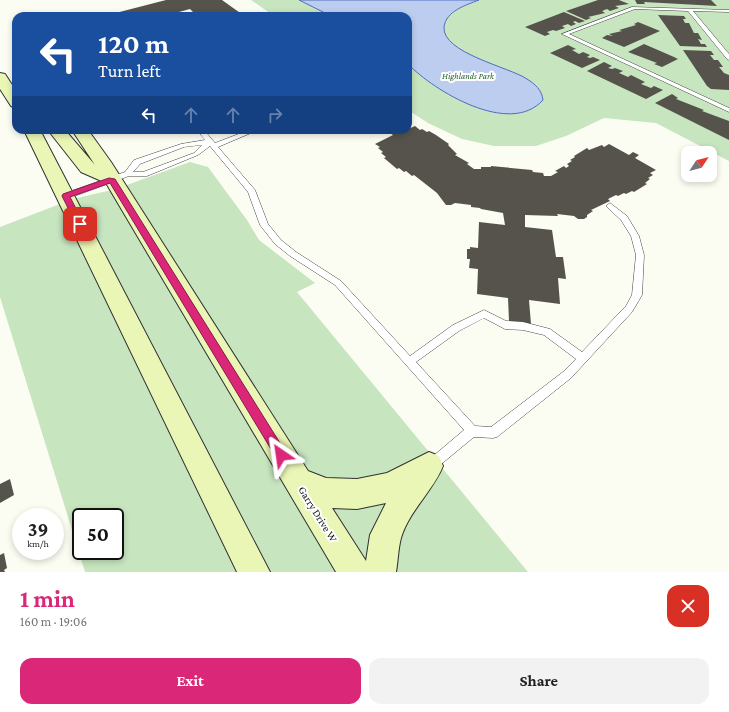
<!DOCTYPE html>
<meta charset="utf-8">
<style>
body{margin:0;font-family:"Crimson Pro",serif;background:#f2f2f2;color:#202124;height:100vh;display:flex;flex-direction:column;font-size:15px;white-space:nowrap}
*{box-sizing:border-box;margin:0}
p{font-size:13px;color:#757577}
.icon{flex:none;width:22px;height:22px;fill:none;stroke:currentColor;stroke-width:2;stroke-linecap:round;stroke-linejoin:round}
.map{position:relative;height:572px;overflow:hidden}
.drawer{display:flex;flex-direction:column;background:#fff;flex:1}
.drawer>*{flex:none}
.hud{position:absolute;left:12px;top:12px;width:400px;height:122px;border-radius:12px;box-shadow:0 2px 6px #0003;background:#1a4fa0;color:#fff;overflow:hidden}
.needle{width:26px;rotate:54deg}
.buttons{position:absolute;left:681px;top:146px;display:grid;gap:8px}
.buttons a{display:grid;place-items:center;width:36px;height:36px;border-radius:8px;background:#fff;box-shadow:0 2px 6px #0003;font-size:20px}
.speed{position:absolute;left:12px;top:508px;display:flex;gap:8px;font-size:20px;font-weight:700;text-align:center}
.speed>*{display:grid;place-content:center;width:52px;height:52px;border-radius:50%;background:#fff;box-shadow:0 2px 6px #0003;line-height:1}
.speed small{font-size:10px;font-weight:400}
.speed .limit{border:2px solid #111;border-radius:6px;background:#fff;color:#111}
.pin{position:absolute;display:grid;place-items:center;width:34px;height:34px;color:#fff;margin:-17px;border-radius:8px;box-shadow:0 2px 6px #0006}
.me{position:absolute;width:44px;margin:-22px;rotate:328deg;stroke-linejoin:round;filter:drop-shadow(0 0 3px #0008)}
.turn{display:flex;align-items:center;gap:14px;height:84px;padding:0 20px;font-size:18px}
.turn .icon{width:52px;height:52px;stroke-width:2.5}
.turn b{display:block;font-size:28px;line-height:34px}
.lanes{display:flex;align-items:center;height:38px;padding:0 20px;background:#0003;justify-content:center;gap:20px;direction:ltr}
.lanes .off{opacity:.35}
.round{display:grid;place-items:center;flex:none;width:42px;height:42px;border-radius:12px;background:#f2f2f2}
.head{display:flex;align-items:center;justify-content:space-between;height:68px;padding:0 20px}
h1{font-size:24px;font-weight:700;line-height:30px;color:#db2777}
.action{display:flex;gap:8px;margin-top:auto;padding:8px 20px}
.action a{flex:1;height:46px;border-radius:12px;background:#db2777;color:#fff;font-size:16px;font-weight:700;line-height:46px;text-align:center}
.action a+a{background:#f2f2f2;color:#202124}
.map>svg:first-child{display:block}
.green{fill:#c7e5bf;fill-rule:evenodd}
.water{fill:#bccdef;stroke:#4c6ebe}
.building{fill:#56534c}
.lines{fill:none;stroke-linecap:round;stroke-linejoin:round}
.service-casing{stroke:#424242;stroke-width:1}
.secondary-casing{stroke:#313131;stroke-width:2}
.service{fill:#fff;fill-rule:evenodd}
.secondary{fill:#eaf6b5;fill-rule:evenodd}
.route{fill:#db2777;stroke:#8e194d}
.labels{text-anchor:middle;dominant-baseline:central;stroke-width:4;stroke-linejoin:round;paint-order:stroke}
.far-park-label{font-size:9px;font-style:italic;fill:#265f2b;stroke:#fff}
.street-label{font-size:11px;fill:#0f0f0f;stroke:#fff}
</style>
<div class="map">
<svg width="729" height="572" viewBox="0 0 729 572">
<rect width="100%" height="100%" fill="#fcfdf2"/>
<path class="green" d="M251,0H729V161L656,123L604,118L566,136L536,146H494L462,139L428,123L408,110V16H274Z
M190,162L208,167L247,220L259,240L315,283L297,292L528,572H85L0,297V227L73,199L116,189ZM81,517H115V551H81Z"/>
<path class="water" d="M299,0H479C466,5 446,11 444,27C442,53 509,67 527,79C535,84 542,90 543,100C510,137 434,91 408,64V16H331Z"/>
<path class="building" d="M166,0H222L243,15L197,16L190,9L164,16H104Z
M598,0H619L629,4L615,6L619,8L610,11L607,9L602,11L605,13L588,17L591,18L586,20L566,11Z
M635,0H711L717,6L644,2L645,4H637Z
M564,12L585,21L579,23L575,21L573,22L576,24L571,26L568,24L562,26L565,28L556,31L553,30L547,32L550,34L545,36L525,27Z
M658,15L684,16L686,19H683L685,23H689L694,33H698L702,40L698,39L701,44H705L707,47L680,46Z
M638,22L660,31L624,47L602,38L607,35L613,36L609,34L622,31L619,30L636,25L634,24Z
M644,44L674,57L678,59L662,67L654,64L657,63L628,52Z
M568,45L576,49L572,50L579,54L583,52L590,55L587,57L590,58L593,57L600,60L582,68L550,53Z
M683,50L711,51L714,55H710L714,60H718L723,67H719L724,73L729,75V90L711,89L707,86Z
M604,62L612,66L608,68L612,69L615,68L623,71L619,73L628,77L631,75L645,82L641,84L651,88L654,86L663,90L646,99L587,71Z
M672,94L678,98L676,99L704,110L702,111L729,121V140L655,103Z
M415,126L420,130L422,129L427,132L429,131L436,135L449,144L448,145L457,154L455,155L469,163L467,164L474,169H481V167H491V166L532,170L533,172L543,173L544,176H551L558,172L555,171L564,166L566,168L569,166L567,164L572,161L570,160L575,157L574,156L587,148L589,150L602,145L604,147L609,144L629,155L633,152L639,155L635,158L656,170L650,173L653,175L648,178L650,179L645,183L647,184L634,192L632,191L626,194L624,193L618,196L616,195L608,199L610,201L591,210L593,211L587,215V217L584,219H578L574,216L557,214L558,216L525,215V227L552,230L556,257H563L566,279L558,278L560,304L529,300L531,324L509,321L508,298L477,294L478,269L469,268L470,259H467V249H470V247L478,248L479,222L505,225L503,213L481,209L480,208L471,207V205L455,203L451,205H446L437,193L414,175L412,176L406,171L404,172L399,168L397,169L384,158L386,157L381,153L383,152L378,148L380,147L375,144L393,135L389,132L393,130L397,134Z
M10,479L14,495L0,503V484Z
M4,553L7,568L4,570L5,572H0V555Z"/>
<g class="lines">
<defs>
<path id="service" d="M632,7L729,10V12L693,11L729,54V60L727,59L688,11L635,9L569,34L729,108V112L562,34Z
M197,130H204L215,143L249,130H258L218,147L255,190L268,224L281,240L296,252L341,281L410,356L453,325L484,310L506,321L523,322L550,329L582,352L626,306L632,295L636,255L631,236L621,220L606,206L610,203L627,216L639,236L644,255L642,295L632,312L571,378L497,437L493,438L474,437L434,470L430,472L426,470L424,466L426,462L464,430L335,285L290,256L275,244L260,225L248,192L210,146L198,155L147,176H129L69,198L66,199L62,196L63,194L125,172L134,160L181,144L205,140ZM202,145L194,153L143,172H133L140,164L184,147ZM484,318L505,329L523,330L544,335L576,359L563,372L491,427L475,426L416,362L459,331Z"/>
<path id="secondary" d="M0,73L5,74L16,91V108L11,106L0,89Z
M24,130H40L270,572H237Z
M48,130H65L95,165L72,130H88L111,162L308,471L326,478L357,479L387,473L429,452L439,456L443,466C433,491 409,511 401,538C398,549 398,561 396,572H336L106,183L81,172ZM386,503L370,535L366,561L332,508L357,509Z"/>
</defs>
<use href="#service" class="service-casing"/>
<use href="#secondary" class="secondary-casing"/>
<use href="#service" class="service"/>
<use href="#secondary" class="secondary"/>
</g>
<path class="route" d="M109,178L115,179L285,451L287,455L285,459L281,461L277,459L110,183L70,197L84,224L80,226H77L62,196L63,194Z"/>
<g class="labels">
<g class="far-park-label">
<text x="468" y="76">Highlands Park</text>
</g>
<g class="street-label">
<text transform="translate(318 514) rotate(58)">Garry Drive W</text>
</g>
</g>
</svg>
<div class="buttons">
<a><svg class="needle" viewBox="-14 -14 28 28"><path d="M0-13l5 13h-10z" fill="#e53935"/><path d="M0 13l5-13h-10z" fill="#757577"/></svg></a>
</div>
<div class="speed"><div>39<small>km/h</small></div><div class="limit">50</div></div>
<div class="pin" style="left:80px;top:224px;background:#d93025"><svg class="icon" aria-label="arrive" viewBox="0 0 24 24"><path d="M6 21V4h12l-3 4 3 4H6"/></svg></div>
<svg class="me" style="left:281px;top:455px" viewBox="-20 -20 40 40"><path d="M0-17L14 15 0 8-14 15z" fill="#db2777" stroke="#fff" stroke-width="4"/></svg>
<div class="hud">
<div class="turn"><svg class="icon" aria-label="left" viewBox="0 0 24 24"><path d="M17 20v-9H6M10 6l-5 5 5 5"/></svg><div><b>120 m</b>Turn left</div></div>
<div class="lanes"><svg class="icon" aria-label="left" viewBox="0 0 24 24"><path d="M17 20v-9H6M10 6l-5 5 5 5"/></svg><svg class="icon off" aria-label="ahead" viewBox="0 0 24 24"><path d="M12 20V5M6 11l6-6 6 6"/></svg><svg class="icon off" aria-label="ahead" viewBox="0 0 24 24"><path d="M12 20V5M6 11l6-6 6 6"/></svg><svg class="icon off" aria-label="right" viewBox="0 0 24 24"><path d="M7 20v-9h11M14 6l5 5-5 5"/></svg></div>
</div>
</div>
<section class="drawer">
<div class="head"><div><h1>1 min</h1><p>160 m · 19:06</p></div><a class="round" style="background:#d93025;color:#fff"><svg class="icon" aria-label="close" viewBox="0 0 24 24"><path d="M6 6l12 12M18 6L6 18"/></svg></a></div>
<div class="action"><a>Exit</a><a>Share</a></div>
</section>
